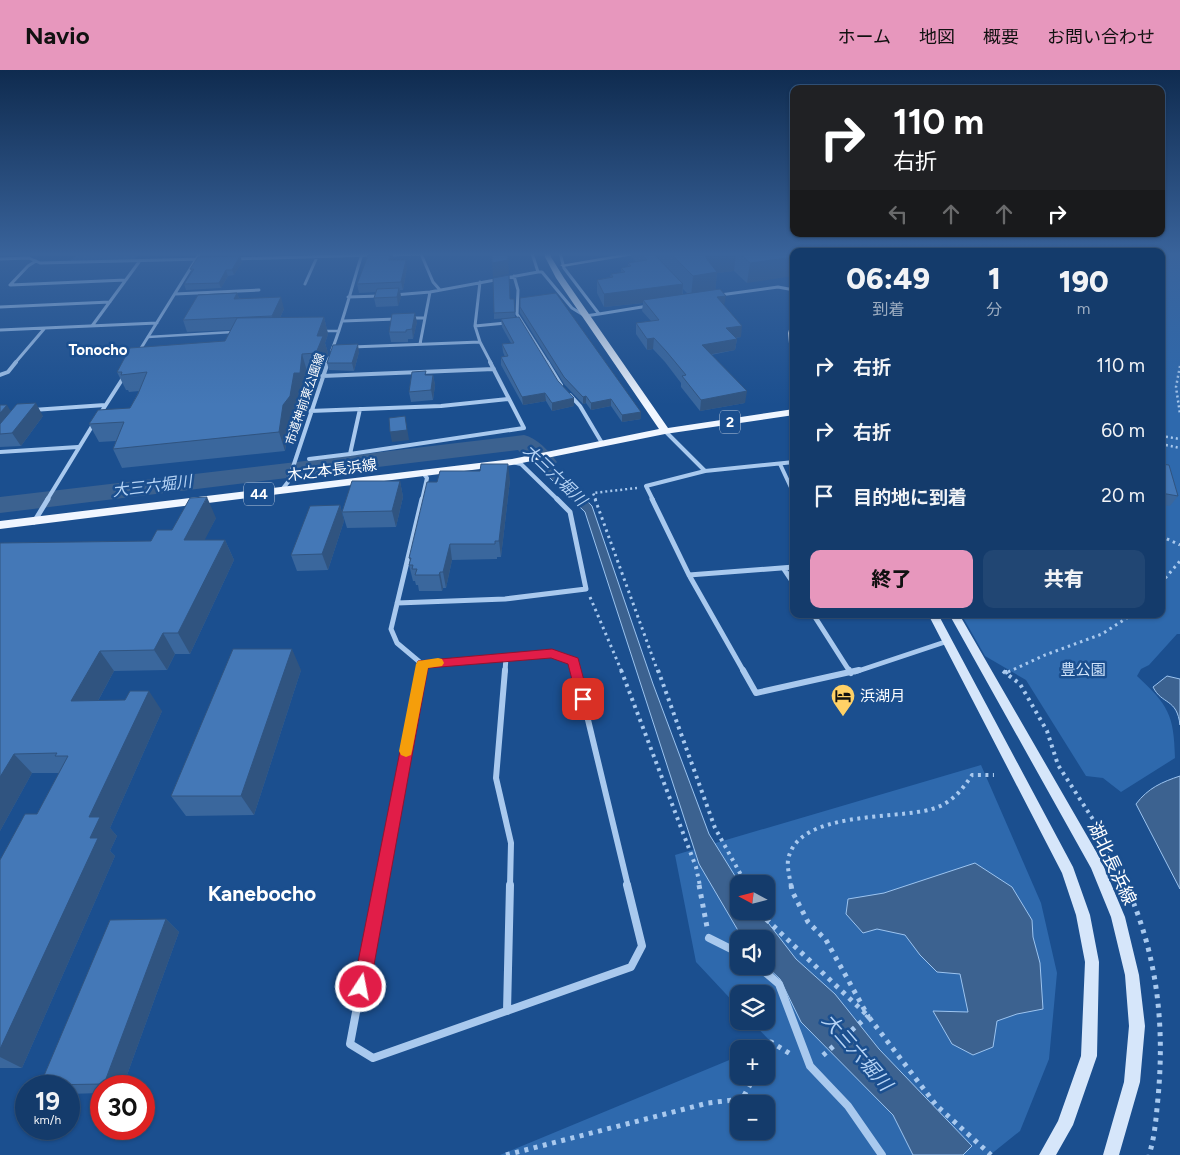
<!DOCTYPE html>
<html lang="ja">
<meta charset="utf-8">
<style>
body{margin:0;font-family:Figtree,"Noto Sans JP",sans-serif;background:#214673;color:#f1f3f6;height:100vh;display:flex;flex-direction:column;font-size:19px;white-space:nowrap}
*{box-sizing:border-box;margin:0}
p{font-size:16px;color:#9dadc1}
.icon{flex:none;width:28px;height:28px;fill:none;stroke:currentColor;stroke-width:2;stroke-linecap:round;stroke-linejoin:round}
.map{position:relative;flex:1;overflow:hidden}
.details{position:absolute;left:790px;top:178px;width:375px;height:370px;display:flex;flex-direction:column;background:#143b6b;border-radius:10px;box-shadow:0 1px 4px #0004,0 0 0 1px #33557e}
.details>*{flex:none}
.guide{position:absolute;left:790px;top:15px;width:375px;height:152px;border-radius:10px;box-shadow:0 1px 4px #0004,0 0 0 1px #33557e;background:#202124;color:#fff;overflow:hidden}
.needle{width:32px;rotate:277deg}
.controls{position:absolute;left:730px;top:805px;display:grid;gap:10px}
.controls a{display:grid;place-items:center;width:45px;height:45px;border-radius:10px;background:#143b6b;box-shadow:0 1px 4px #0004,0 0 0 1px #33557e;font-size:25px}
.speed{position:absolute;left:15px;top:1005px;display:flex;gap:10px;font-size:25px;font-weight:700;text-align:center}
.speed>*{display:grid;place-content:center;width:65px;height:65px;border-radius:50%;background:#143b6b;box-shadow:0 1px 4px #0004,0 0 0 1px #33557e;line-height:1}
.speed small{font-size:12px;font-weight:400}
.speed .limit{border:8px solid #d22;background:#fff;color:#111}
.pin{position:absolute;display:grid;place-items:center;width:42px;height:42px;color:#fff;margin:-21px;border-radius:10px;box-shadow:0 2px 8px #0006}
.me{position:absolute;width:55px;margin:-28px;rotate:11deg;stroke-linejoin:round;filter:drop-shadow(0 0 4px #0008)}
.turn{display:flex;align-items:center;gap:18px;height:105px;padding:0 20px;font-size:22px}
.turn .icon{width:65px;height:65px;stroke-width:2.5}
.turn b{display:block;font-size:35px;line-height:42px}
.lanes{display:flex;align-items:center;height:48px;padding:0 20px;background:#0003;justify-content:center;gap:25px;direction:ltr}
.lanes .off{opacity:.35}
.eta{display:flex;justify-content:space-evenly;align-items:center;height:85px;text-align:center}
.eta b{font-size:30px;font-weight:800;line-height:35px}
.cta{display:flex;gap:10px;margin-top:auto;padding:10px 20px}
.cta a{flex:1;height:58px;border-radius:10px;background:#e797bd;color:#111;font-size:20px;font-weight:800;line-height:58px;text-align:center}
.cta a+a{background:#214673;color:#f1f3f6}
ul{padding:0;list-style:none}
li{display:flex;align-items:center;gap:15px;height:65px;padding:0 20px}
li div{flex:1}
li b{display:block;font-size:19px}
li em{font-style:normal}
header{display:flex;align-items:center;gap:30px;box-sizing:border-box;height:70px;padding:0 25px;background:#e797bd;color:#111}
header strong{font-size:24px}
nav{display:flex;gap:28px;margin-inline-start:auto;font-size:18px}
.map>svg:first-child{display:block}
.green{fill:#2e69ad;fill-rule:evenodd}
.water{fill:#3c6290;stroke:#9cc4f0}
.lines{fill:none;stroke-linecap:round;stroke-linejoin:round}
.river{fill:#3c6290;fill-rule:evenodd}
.path-far3{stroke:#a9c9ee;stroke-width:2.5;stroke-dasharray:2 3;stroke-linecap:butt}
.path-far2{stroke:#a9c9ee;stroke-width:3;stroke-dasharray:2.5 4;stroke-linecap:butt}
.path-far1{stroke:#a9c9ee;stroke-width:4;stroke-dasharray:3 4.5;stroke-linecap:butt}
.path{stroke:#a9c9ee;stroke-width:5;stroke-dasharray:4 5.5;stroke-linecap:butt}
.lane{stroke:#a9c9ee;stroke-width:2.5}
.street-far4{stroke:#a9c9ee;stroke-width:3}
.street-far3{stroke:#a9c9ee;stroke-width:4}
.street-far2{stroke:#a9c9ee;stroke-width:5}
.street-far1{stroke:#a9c9ee;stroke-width:6}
.street{stroke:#a9c9ee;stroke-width:8}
.secondary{fill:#d6e6fa;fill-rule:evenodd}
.primary{fill:#f0f6ff;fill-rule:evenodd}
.wall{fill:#3a679d;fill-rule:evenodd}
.shaded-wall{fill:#305480}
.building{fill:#4478b7;stroke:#305480}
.route{fill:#e11d48;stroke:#92132f}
.slow{fill:#f59e0b}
.labels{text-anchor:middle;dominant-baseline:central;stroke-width:5;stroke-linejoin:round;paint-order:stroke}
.far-street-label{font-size:12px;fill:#fff;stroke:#1b4f8f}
.shield{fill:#1b4f8f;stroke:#bbcadd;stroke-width:1}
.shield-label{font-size:14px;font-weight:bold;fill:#fff}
.far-quarter-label{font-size:15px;font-weight:bold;fill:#fff;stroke:#1b4f8f}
.street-label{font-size:15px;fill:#fff;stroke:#1b4f8f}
.park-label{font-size:15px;fill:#cfe3fa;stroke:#1b4f8f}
.poi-label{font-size:15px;fill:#fff;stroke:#1b4f8f;text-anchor:start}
.water-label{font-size:16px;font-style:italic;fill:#b5d3f5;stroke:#1b4f8f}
.near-street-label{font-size:18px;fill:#fff;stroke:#1b4f8f}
.near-water-label{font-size:19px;font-style:italic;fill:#b5d3f5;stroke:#1b4f8f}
.near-quarter-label{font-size:21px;font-weight:bold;fill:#fff;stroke:#1b4f8f}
</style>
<header>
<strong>Navio</strong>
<nav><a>ホーム</a><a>地図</a><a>概要</a><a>お問い合わせ</a></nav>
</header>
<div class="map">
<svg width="1180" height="1085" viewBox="0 0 1180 1085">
<rect width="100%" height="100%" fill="#1b4f8f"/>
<path class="green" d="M79,183H140L133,190L70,191Z
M1161,183H1180V564H1177L1149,595L1141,599L1137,606C1168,635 1174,644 1175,688L1121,722L1103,708L1086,706L1026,610L985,586L961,544H1161Z
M981,695L1041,833L1057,903L1049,989L1020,1061L990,1085H500L739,986V1006H766V979H756L771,972L751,951H766V924H739V938L696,892L675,785ZM739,814H766V841H739ZM739,869H766V896H739ZM739,1034H766V1061H739Z"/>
<path class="water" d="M526,367L592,436L653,614L709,764L740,814L739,841H759L796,889L835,924L879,979L972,1076L963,1085H913L893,1045L801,952L780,909L766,896V869H743L699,794L585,442L520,379L513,377L507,370Z
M1167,606L1180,609V655C1177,628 1162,635 1153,617Z
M1180,706V819L1136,734C1148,718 1162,712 1180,706Z
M975,793L1012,817L1032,850L1033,867L1040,893L1043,939L1017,944L997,951L993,977L973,985L952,974L933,941L968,942L960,904L937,902L920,885L905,865L877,859L863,863L846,844L848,829L884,823Z"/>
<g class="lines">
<path class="river" d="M524,365C537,368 549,381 557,392L553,397C536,402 529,392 518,380L0,443V427Z"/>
<path class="path-far3" d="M1180,296L1176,317L1180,344
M1161,366L1180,369
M1161,374L1180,378
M596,430L593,423L637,418"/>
<path class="path-far2" d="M595,429L658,602
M1161,466L1180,475
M1161,513L1180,491
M590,527L622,602
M1008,602L1045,585L1102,564L1133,544"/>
<path class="path-far1" d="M621,600L696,797L700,816
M658,600L715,758L746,814
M1003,601L1020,614L1047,661L1058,695L1094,751L1127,816
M1005,603L1011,600
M791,816C790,808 787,798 788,790C797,740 895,750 932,739C951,734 962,720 972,705H994"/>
<path class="path" d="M699,815L707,857
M791,815L792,821L808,852L826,870L868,946L820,988
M1126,815C1157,884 1165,953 1158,1028C1156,1048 1155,1066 1149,1085
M762,841L766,849L868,946L936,1035L991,1085
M766,982L771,972L792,985
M506,1085L708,1033L742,1029L755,1006"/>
<path class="lane" d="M323,261H339
M148,267L233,262"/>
<path class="street-far4" d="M387,185L421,184L433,212L440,220
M0,189L29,188L40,193L203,189
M234,189L373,185
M36,191L28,196L10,215L126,210
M538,202H542L572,238L585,246L599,244L564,198L560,183
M514,206L518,220L517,244L548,293
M305,214L317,187
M175,224L259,220
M394,225L430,222L538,202L532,183
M720,225L778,217L794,220
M348,227L380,226
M0,237L110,232
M599,244L648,236
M410,248H424
M343,251L396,249
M92,256L139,192
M475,256L480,212
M0,260L157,253
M480,272L491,293
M420,274L430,222
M352,277L480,272L475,256L506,253
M332,280C344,249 352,216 362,184
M138,283L200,183
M15,293L44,259
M327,293L329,288"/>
<path class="street-far3" d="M547,292L561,315
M0,305L8,302L16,292
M322,306L494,299
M570,325L580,336L602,373
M360,339L350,384L524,358L490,292
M33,340L105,335
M310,341L441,336L508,329
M100,344L125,305
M0,382L78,377
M309,389L350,384
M512,392L521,394L558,430
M780,394L794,424
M705,401L794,392
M281,421L288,412L328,292
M47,430L94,353
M422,430L427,408L423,403
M653,430L646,416L705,401L665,361"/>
<path class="street-far2" d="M652,429L689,505L744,602
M34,452L48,429
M784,499L794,514
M689,505L794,497
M397,533L505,529L586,519L570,442L557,429
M813,544L850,602
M422,594L397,573L391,559L422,429
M422,594L552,583L574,591L577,602
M421,602L422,594
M505,602L506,587
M855,602L948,571"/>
<path class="street-far1" d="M505,600L496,708L511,773L510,816
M576,600L628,816
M743,600L756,623L859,600
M849,600L851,603
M380,816L421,600"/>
<path class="street" d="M380,815L350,974L373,988L631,897L642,876L627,815
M709,868L739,883
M758,896L779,914L810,996L848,1036L882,1085
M507,941L510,815"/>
<path class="secondary" d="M630,183H646L563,197L560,195Z
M928,544H938L1073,797L1090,845L1099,892L1097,986L1073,1055L1056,1085H1039L1058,1051L1081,986L1085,892L1076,845L1062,803Z
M949,544H959L1101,790L1125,847L1139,905L1145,956L1140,1012L1119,1085H1103L1124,1012L1129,956L1125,905L1111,847L1091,798Z"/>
<path class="primary" d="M545,183H551V187L564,208L668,358L794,339V345L665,364L512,395L0,459V451L512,389L659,359L556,208L545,187Z
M791,253H794V286L790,284L788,263Z"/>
</g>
<path class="wall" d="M203,183H238L237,185L204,186Z
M369,183H392L393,190L407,198L403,220H400L401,227L398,236L376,237L374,228L376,222L359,223L357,214Z
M631,183H794L747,213L734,201L717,203L715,220L741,267L735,268L737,269L735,280L711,285L745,333L700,341L681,317V313L665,292L653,279L647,280L636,264V253L651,251L642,241L643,233L604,237L597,223V210L610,207L611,204L621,203V198L628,197V193L636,192L631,187ZM683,219L688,224H683Z
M240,186L242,192L234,205L228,206L221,218L186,220L184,214L192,202L190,199Z
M237,223L239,228L284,239L280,248L324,247L328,264L325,273L328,283L321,301H307L305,320L299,321L296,344L289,353L285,381L122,398L113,379L116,371L99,372L89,354L130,338L139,321L129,322L128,320H126L117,302L225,271L231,260L187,262L183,250Z
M510,229H514L515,248L574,336L552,341L546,331L523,335L501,295V287H505L503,282L502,274L511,273L502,257L501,249L512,248L494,249V243Z
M520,237L641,342V349L622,352L611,336L591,340L586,333L583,334L564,314L520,243Z
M417,252L413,269H408V272H391L389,262Z
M359,282L354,301L329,300L327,293Z
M426,305H433L435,315L433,330L411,332L409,322Z
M0,335L11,341L43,346L21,376L0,377Z
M1161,394L1178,426L1170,436L1161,435Z
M510,410L501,487H497V489L452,490L446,518H443L442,521H419L418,515H416L415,511H413L409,495L410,491L409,488Z
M400,411L403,427L396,457L347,458L342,442Z
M340,435L344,451L328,500L297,501L291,485Z
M216,448L204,470H225L234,490L190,584H175L167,600L114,601L98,631L162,641L110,758L117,766L110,781L115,786L22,998H0V790L37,744L59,703H32L0,761V473L151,471L172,460Z
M301,600L254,745L186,746L171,726Z
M166,849L179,862L123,1016H101V1023L69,1024V1016H43L40,1015Z"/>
<path class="shaded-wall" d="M391,183H392L393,188L391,198L389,190Z
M508,183L509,204L493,207L492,193Z
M710,183H736L734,201L717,203L715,223L691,227L693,206L703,184Z
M240,186L242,192L234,205L232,200Z
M794,187V206L747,213L750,193Z
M406,190L407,198L403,220L401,212Z
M226,200L228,206L221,218L219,213Z
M683,214L682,228L643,230V233L604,237V224Z
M399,218L401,227L398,236L397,227Z
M237,223L241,234L234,229Z
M726,226L724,236L717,227Z
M281,227L284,239L275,258L272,246Z
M415,243L417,252L413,269L412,259Z
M324,247L328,264L325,273L328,283L321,301L316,283L317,266Z
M742,256L741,267L725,269L726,258Z
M654,268L653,279L647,280V269Z
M737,269L735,280L701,286L702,275Z
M358,274L359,282L354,301L352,293Z
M302,284L307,301L305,320L299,321L296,344L289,353L285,381L279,362L283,335L294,303Z
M433,305L435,315L433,330L431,320Z
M747,321L745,333L700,341L701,330Z
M545,323L546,331L523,335L522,327Z
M586,326V333L583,334V327Z
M574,328V336L552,341V333Z
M611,329V336L591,340V333Z
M36,333L43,346L21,376L12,363Z
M7,335L15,348L0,364V343Z
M641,342V349L622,352V345Z
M405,346L409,370L392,372L390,362Z
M508,394L510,410L501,487L499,471Z
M400,411L403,427L396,457L392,441Z
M207,427L216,448L194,491L184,470Z
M340,435L344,451L328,500L322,484Z
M225,470L234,490L190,584L178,563Z
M450,474L452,490L446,518L443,502Z
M440,502L443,518L442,521L439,505Z
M163,563L175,584L167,600L154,580Z
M292,579L301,600L254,745L241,726Z
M100,581L114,601L87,651L71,631Z
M149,621L162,641L110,758L117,766L110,781L115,786L22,998L0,987V979L90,768L89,747Z
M14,684L32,703L0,761V707Z
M166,849L179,862L123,1016H108L104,1014Z"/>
<path class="building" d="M369,183H391L389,190H406L401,212L357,214Z
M492,183H508V190L492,193Z
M640,183H653L683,214L604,224L597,210L613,207L611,204L625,202L621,198L631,196L628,193L647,190Z
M670,183H710L703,184L717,202L693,206Z
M739,183H794V187L750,193Z
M240,186L232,200H226L219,213L184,214L194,199H190L198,187Z
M509,205L510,229H514L515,242L494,243L493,208Z
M399,218L397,227L374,228L377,219Z
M720,219L726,226L717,227L742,256L726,258L737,269L702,275L747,321L701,330L682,306L686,305L666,281L654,268L647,269L636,253L659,250L643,230Z
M237,223L234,229L281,227L272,246L183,250L198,225Z
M556,223L641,342L622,345L611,329L591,333L586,326L583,327L564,307L520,237V228Z
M415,243L412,259L406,260V262H389L392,244Z
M324,247L317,266H323L316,283L302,284L300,303H294L290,326L283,335L279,362L113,379L124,352L89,354L98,340L130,338L138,324L147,302L121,305L122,302H117L130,278L225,271L237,248Z
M519,247L558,311L574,328L552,333L545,323L522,327L501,287L508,286L502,274L514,273L501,249Z
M358,274L352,293H327L333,275Z
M426,301L425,305H433L431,320L409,322L412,302Z
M36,333L12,363L0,364V354L17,334Z
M0,335H7L0,343Z
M405,346L407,360L390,362L389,348Z
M481,394H508L499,471H495V474H450L443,502H440L439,505H415L417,499H412L413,495H409L411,488H409L427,412H437L440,401H480Z
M1161,394L1169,395L1178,426L1161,423Z
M352,411H400L392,441L342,442Z
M207,427L184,470H225L178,563H163L154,580L100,581L71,631L125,630L130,621H149L89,747H100L90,768H98L0,979V790L25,744H37L68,686H55L57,683L14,684L0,707V473L151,471L157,460H172L190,428Z
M340,435L322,484L291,485L310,436Z
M233,579H292L241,726H171Z
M166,849L104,1014L40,1015L110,850Z"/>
<linearGradient id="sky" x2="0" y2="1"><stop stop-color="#0f2b4f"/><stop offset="0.55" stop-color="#39639b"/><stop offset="1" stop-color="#39639b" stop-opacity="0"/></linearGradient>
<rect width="1180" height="335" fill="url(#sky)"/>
<path class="route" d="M552,579L578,588L589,629L587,633H578L577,629L568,594L551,588L428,598L370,917L367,923L361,925L355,923L353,917L418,591Z"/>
<path class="slow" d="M438,588L442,589L444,593L442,596L428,598L412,681L411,685L406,687L401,685L399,681L416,594L418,591Z"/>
<defs>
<symbol id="hotel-pin" viewBox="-11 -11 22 30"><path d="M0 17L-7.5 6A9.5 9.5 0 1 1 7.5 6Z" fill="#ffd166" stroke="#1b4f8f"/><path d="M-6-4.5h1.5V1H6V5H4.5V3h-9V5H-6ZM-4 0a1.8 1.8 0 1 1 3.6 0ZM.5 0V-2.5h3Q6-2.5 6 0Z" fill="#111"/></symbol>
</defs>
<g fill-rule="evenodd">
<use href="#hotel-pin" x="829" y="612" width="28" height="38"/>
</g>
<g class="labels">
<g class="far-street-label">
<text transform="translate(305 329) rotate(-71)">市道神前東公園線</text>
</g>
<g class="shield">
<rect x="720" y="340.5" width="20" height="23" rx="4"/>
<rect x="244" y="412.5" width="30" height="23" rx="4"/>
</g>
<g class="shield-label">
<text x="730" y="352">2</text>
<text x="259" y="424">44</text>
</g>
<g class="far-quarter-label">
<text x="98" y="280">Tonocho</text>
</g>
<g class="street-label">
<text transform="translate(332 400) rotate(-7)">木之本長浜線</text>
</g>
<g class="park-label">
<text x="1083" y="600">豊公園</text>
</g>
<g class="poi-label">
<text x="860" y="626">浜湖月</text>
</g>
<g class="water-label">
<text transform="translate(555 405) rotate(44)">大三六堀川</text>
<text transform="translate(152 416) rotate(-7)">大三六堀川</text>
</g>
<g class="near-street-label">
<text transform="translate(1112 793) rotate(65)">湖北長浜線</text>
</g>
<g class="near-water-label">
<text transform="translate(857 982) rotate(49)">大三六堀川</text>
</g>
<g class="near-quarter-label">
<text x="262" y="823">Kanebocho</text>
</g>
</g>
</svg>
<div class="controls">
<a><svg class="needle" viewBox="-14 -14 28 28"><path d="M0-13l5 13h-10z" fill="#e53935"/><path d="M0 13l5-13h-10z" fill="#9dadc1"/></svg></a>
<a><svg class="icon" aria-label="sound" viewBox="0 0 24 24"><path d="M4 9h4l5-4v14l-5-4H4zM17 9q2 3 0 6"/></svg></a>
<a><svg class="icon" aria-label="layers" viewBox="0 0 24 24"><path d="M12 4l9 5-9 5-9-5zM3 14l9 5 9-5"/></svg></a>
<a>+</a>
<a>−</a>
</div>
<div class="speed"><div>19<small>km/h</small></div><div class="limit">30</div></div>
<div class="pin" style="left:583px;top:629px;background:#d93025"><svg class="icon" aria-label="arrive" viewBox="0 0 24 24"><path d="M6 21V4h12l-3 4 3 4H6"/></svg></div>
<svg class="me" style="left:361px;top:917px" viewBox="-20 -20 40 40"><circle r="17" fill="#e11d48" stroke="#fff" stroke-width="3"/><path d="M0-11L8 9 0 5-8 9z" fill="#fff"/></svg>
<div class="guide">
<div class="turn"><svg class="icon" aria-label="right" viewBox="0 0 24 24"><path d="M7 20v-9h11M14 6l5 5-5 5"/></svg><div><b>110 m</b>右折</div></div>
<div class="lanes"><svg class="icon off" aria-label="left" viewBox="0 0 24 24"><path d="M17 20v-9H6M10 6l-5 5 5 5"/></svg><svg class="icon off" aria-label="ahead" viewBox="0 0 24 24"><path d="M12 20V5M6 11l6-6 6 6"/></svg><svg class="icon off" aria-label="ahead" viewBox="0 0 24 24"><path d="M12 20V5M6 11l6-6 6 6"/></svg><svg class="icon" aria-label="right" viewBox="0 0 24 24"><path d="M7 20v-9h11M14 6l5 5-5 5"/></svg></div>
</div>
<section class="details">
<div class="eta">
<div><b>06:49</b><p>到着</p></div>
<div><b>1</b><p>分</p></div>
<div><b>190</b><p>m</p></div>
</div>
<ul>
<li><svg class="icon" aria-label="right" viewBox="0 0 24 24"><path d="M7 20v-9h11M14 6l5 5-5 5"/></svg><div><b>右折</b></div><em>110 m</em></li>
<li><svg class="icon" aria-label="right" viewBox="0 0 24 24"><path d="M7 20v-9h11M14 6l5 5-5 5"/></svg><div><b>右折</b></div><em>60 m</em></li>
<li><svg class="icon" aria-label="arrive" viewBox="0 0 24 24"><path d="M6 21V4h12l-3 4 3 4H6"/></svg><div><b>目的地に到着</b></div><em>20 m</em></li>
</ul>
<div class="cta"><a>終了</a><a>共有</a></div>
</section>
</div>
